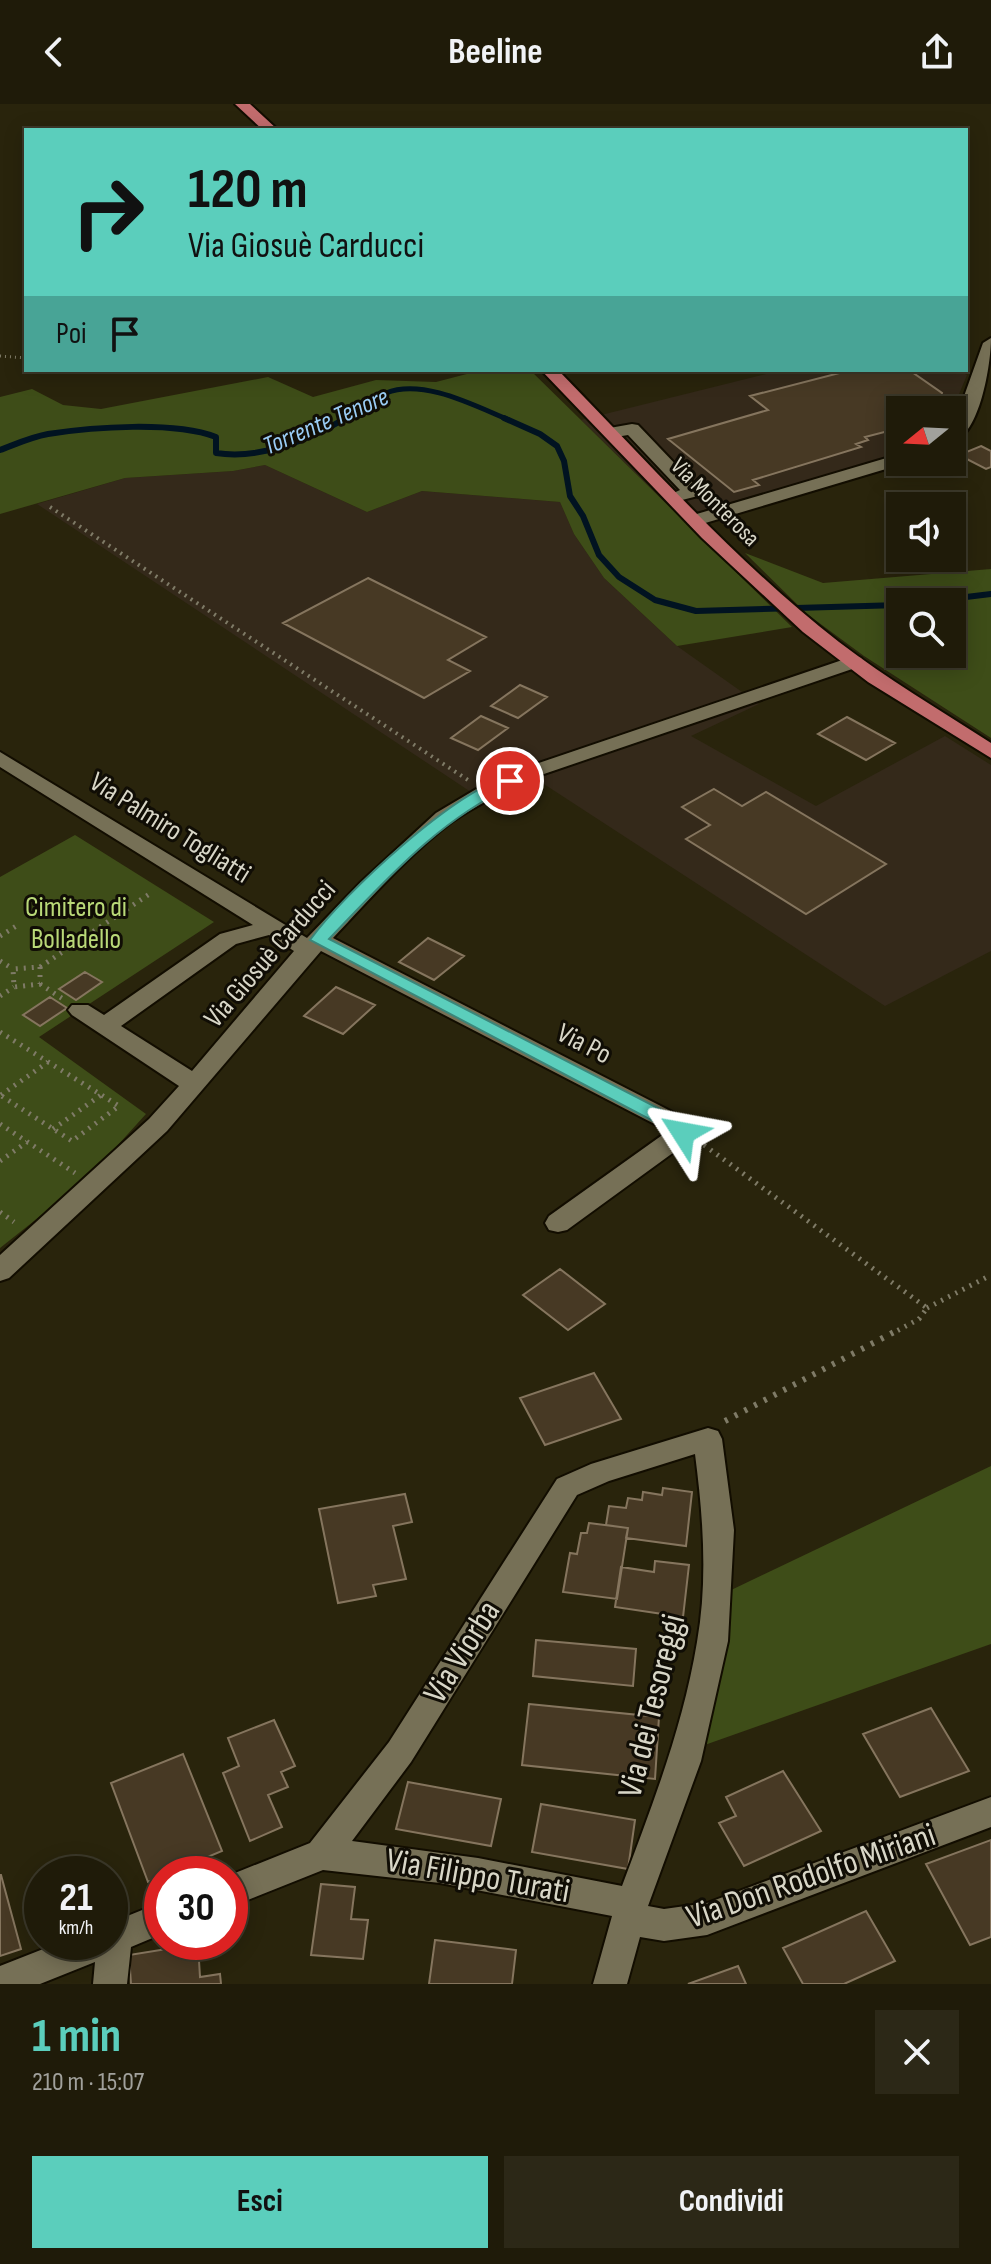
<!DOCTYPE html>
<html lang="it">
<meta charset="utf-8">
<style>
body{margin:0;font-family:"Sofia Sans Condensed",sans-serif;background:#2c2817;color:#f1f3f6;height:100vh;display:flex;flex-direction:column;font-size:30px;white-space:nowrap}
*{box-sizing:border-box;margin:0}
p{font-size:26px;color:#a1a19c}
.icon{flex:none;width:44px;height:44px;fill:none;stroke:currentColor;stroke-width:2;stroke-linecap:round;stroke-linejoin:round}
.map{position:relative;height:1880px;overflow:hidden}
.drawer{display:flex;flex-direction:column;background:#1f1b09;flex:1}
.drawer>*{flex:none}
.hud{position:absolute;left:24px;top:24px;width:944px;height:244px;border-radius:0px;box-shadow:0 4px 20px #0003,0 0 0 2px #3c392a;background:#5bcebc;color:#111;overflow:hidden}
.needle{width:52px;rotate:252deg}
.controls{position:absolute;left:886px;top:292px;display:grid;gap:16px}
.controls a{display:grid;place-items:center;width:80px;height:80px;border-radius:0px;background:#1f1b09;box-shadow:0 4px 20px #0003,0 0 0 2px #3c392a;font-size:40px}
.speed{position:absolute;left:24px;top:1752px;display:flex;gap:16px;font-size:40px;font-weight:700;text-align:center}
.speed>*{display:grid;place-content:center;width:104px;height:104px;border-radius:50%;background:#1f1b09;box-shadow:0 4px 20px #0003,0 0 0 2px #3c392a;line-height:1}
.speed small{font-size:20px;font-weight:400}
.speed .limit{border:12px solid #d22;background:#fff;color:#111}
.pin{position:absolute;display:grid;place-items:center;width:68px;height:68px;color:#fff;margin:-34px;border:4px solid #fff;border-radius:50%;box-shadow:0 2px 8px #0007}
.me{position:absolute;width:88px;margin:-44px;rotate:304deg;stroke-linejoin:round;filter:drop-shadow(0 0 6px #0008)}
.turn{display:flex;align-items:center;gap:28px;height:168px;padding:0 32px;font-size:36px}
.turn .icon{width:104px;height:104px;stroke-width:2.5}
.turn b{display:block;font-size:56px;line-height:68px}
.then{display:flex;align-items:center;height:76px;padding:0 32px;background:#0003;gap:16px;font-size:30px}
.round{display:grid;place-items:center;flex:none;width:84px;height:84px;border-radius:0px;background:#2c2817}
.summary{display:flex;align-items:center;justify-content:space-between;height:136px;padding:0 32px}
h1{font-size:48px;font-weight:700;line-height:60px;color:#5bcebc}
.button{display:flex;gap:16px;margin-top:auto;padding:16px 32px}
.button a{flex:1;height:92px;border-radius:0px;background:#5bcebc;color:#111;font-size:32px;font-weight:700;line-height:92px;text-align:center}
.button a+a{background:#2c2817;color:#f1f3f6}
header{display:flex;justify-content:space-between;align-items:center;height:104px;padding:0 32px;background:#1f1b09;font-size:36px;font-weight:700}
.map>svg:first-child{display:block}
.industrial{fill:#34291a}
.green{fill:#3e4d18;fill-rule:evenodd}
.lines{fill:none;stroke-linecap:round;stroke-linejoin:round}
.stream-far1{stroke:#011321;stroke-width:5}
.stream{stroke:#011321;stroke-width:6}
.building{fill:#473924;stroke:#85755e;stroke-width:2}
.minor-casing{stroke:#120d00;stroke-width:4}
.major-casing{stroke:#120d00;stroke-width:4}
.path-far3{stroke:#7f7b67;stroke-width:3;stroke-dasharray:1 4;stroke-linecap:butt}
.path-far2{stroke:#7f7b67;stroke-width:4;stroke-dasharray:2 5;stroke-linecap:butt}
.path-far1{stroke:#7f7b67;stroke-width:5;stroke-dasharray:2 6;stroke-linecap:butt}
.path{stroke:#7f7b67;stroke-width:6;stroke-dasharray:3 8;stroke-linecap:butt}
.minor{fill:#767056;fill-rule:evenodd}
.major{fill:#c26c6d;fill-rule:evenodd}
.route{fill:#5bcebc;stroke:#3b867a;stroke-width:2}
.labels{text-anchor:middle;dominant-baseline:central;stroke-width:6;stroke-linejoin:round;paint-order:stroke}
.far-street-label{font-size:24px;fill:#d8d6c7;stroke:#100d05}
.far-water-label{font-size:26px;font-style:italic;fill:#9accf4;stroke:#100d05}
.street-label{font-size:28px;fill:#d8d6c7;stroke:#100d05}
.park-label{font-size:28px;fill:#b9d978;stroke:#100d05}
.near-street-label{font-size:34px;fill:#d8d6c7;stroke:#100d05}
</style>
<header><svg class="icon" aria-label="back" viewBox="0 0 24 24"><path d="M15 5l-7 7 7 7"/></svg>Beeline<svg class="icon" aria-label="share" viewBox="0 0 24 24"><path d="M12 15V3M7 8l5-5 5 5M5 13v7h14v-7"/></svg></header>
<div class="map">
<svg width="991" height="1880" viewBox="0 0 991 1880">
<rect width="100%" height="100%" fill="#29240c"/>
<path class="industrial" d="M782,266H958L967,271L952,307L900,306V349L680,413L581,316Z
M265,361L367,408L422,387L560,398L574,430L604,474L677,542L759,600L691,632L816,702L945,632L991,661V847L885,902L530,671L483,696L37,400L125,374L233,367Z"/>
<path class="green" d="M482,266H530L792,523L677,542L604,474L574,430L560,398L422,387L367,408L265,361L233,367L125,374L0,410V293L32,285L63,301L101,305L268,273L313,293L376,276L436,278Z
M745,449L823,479L991,465V634L864,552L807,510ZM900,498H952V550H900Z
M75,731L214,818L39,933L146,1010L87,1075L0,1144V773Z
M991,1362V1540L699,1643L727,1488Z"/>
<g class="lines">
<path class="stream-far1" d="M343,316C357,307 371,295 386,289C423,274 475,302 509,316"/>
<path class="stream" d="M504,314L540,330L557,342L564,357L570,392L583,412L599,451L619,473L655,496L696,507L900,501
M0,346C16,340 31,333 48,330C93,323 173,317 216,333V349C260,356 309,336 346,314
M925,498L991,490"/>
</g>
<path class="building" d="M851,266H909L942,289L936,306H900V324L865,333L868,336L856,340L861,343L753,376L759,381L734,388L668,335L768,306L750,292Z
M981,342L991,347V363L986,365L959,351Z
M368,474L486,533L448,556L470,567L424,594L283,519Z
M520,581L547,593L518,614L491,602Z
M481,612L508,624L478,646L451,634Z
M847,613L895,639L866,656L818,630Z
M714,685L742,702L766,688L886,760L806,810L686,735L710,721L682,703Z
M428,834L464,852L434,876L399,858Z
M85,868L102,878L76,896L59,885Z
M336,883L375,901L343,930L304,912Z
M50,893L67,904L40,922L23,911Z
M560,1165L605,1200L568,1226L523,1191Z
M594,1269L621,1315L545,1341L520,1294Z
M663,1384L692,1388L686,1442L626,1434L628,1424L606,1421L609,1402L626,1404L628,1394L642,1396L643,1388L662,1391Z
M405,1390L412,1418L393,1422L406,1475L373,1481L376,1492L338,1499L319,1405Z
M589,1419L628,1424L617,1495L563,1488L570,1449L577,1450L581,1429H587Z
M655,1457L689,1461L683,1513L615,1503L621,1463L654,1468Z
M536,1536L636,1545L633,1582L533,1572Z
M529,1600L659,1613L655,1675L522,1661Z
M931,1604L969,1667L900,1693L863,1630Z
M274,1616L295,1662L281,1668L288,1683L268,1691L282,1723L250,1737L223,1669L239,1662L228,1634Z
M183,1650L222,1747L148,1778L111,1679Z
M783,1667L821,1727L744,1762L719,1719L736,1712L726,1693Z
M408,1678L501,1695L491,1742L396,1725Z
M541,1700L635,1716L628,1765L532,1748Z
M991,1736V1833L970,1841L926,1760Z
M1,1771L21,1845L0,1852V1771Z
M321,1780L355,1783L351,1815L368,1816L363,1855L311,1851Z
M866,1807L895,1857L844,1880H803L783,1844Z
M435,1836L516,1846L512,1880H429Z
M198,1840L200,1873L220,1870L221,1880H131L129,1851Z
M738,1862L746,1880H688Z"/>
<g class="lines">
<defs>
<path id="minor" d="M991,234C991,260 980,331 952,338V326L983,239Z
M632,320L638,321L698,384L701,388L698,392L674,398L668,397L665,393L680,386L628,331L610,334L602,329L604,325Z
M900,350V358L906,359L702,420L696,421L687,416L690,412Z
M854,552L861,554L864,558L861,562L541,671C511,685 481,698 453,717C410,749 369,796 333,834L690,1017L696,1029L692,1035L567,1126L558,1128L549,1126L545,1119L549,1112L668,1027L321,847L167,1027L9,1174L0,1177V1151L149,1015L179,982L72,911L68,906L72,901H88L104,911L220,830L253,821L0,663V648L307,834L361,778L436,709L478,684L527,663ZM269,831L294,847L192,967L121,922L236,840Z
M708,1324L718,1327L722,1335L734,1426L728,1537L701,1657L648,1802L664,1805L707,1799L991,1693V1723L707,1831L664,1837L640,1833L627,1880H593L612,1812L440,1779L323,1766L230,1803V1771L310,1739L389,1638L557,1375L591,1360ZM695,1350C703,1412 708,1476 697,1538C683,1623 652,1702 622,1782L478,1754L352,1737L411,1658L577,1391L609,1377Z
M162,1798V1830L131,1843L127,1880H93L95,1858L40,1880H0V1862L61,1838H110V1819Z"/>
<path id="major" d="M235,0H250L278,26H263Z
M541,266H558C649,359 736,458 839,538C887,575 940,606 991,639V654L868,578L803,528L702,434Z"/>
</defs>
<use href="#minor" class="minor-casing"/>
<use href="#major" class="major-casing"/>
<path class="path-far3" d="M0,252L26,254"/>
<path class="path-far2" d="M50,403L468,676"/>
<path class="path-far1" d="M0,832L18,821
M0,857L13,865
M40,863L151,789
M40,863V880L14,883L13,865Z
M40,880L63,895
M0,892L14,883
M0,928L119,1002L72,1037L0,991
M1,991L48,958
M0,1020L75,1069
M53,1025L101,991
M704,1041L927,1204L919,1215L893,1229
M0,1057L27,1038
M0,1108L14,1118
M927,1204L991,1171"/>
<path class="path" d="M725,1317L896,1227"/>
<use href="#minor" class="minor"/>
<use href="#major" class="major"/>
</g>
<path class="route" d="M510,672L518,677L515,681C441,713 385,777 329,835L687,1019L692,1029L689,1034H676L672,1027L310,836C344,789 454,687 510,672Z"/>
<g class="labels">
<g class="far-street-label">
<text transform="translate(715 398) rotate(45)">Via Monterosa</text>
</g>
<g class="far-water-label">
<text transform="translate(326 318) rotate(-23)">Torrente Tenore</text>
</g>
<g class="street-label">
<text transform="translate(170 724) rotate(32)">Via Palmiro Togliatti</text>
<text transform="translate(270 850) rotate(-49)">Via Giosuè Carducci</text>
<text transform="translate(584 940) rotate(27)">Via Po</text>
</g>
<g class="park-label">
<text x="76" y="803">Cimitero di<tspan x="76" dy="32">Bolladello</tspan></text>
</g>
<g class="near-street-label">
<text transform="translate(462 1548) rotate(-58)">Via Viorba</text>
<text transform="translate(652 1602) rotate(-76)">Via dei Tesoreggi</text>
<text transform="translate(478 1772) rotate(10)">Via Filippo Turati</text>
<text transform="translate(811 1772) rotate(-19)">Via Don Rodolfo Miriani</text>
</g>
</g>
</svg>
<div class="controls">
<a><svg class="needle" viewBox="-14 -14 28 28"><path d="M0-13l5 13h-10z" fill="#e53935"/><path d="M0 13l5-13h-10z" fill="#a1a19c"/></svg></a>
<a><svg class="icon" aria-label="sound" viewBox="0 0 24 24"><path d="M4 9h4l5-4v14l-5-4H4zM17 9q2 3 0 6"/></svg></a>
<a><svg class="icon" aria-label="search" viewBox="0 0 24 24"><circle cx="10" cy="10" r="6"/><path d="M15 15l6 6"/></svg></a>
</div>
<div class="speed"><div>21<small>km/h</small></div><div class="limit">30</div></div>
<div class="pin" style="left:510px;top:677px;background:#d93025"><svg class="icon" aria-label="arrive" viewBox="0 0 24 24"><path d="M6 21V4h12l-3 4 3 4H6"/></svg></div>
<svg class="me" style="left:683px;top:1029px" viewBox="-20 -20 40 40"><path d="M0-17L14 15 0 8-14 15z" fill="#5bcebc" stroke="#fff" stroke-width="4"/></svg>
<div class="hud">
<div class="turn"><svg class="icon" aria-label="right" viewBox="0 0 24 24"><path d="M7 20v-9h11M14 6l5 5-5 5"/></svg><div><b>120 m</b>Via Giosuè Carducci</div></div>
<div class="then">Poi<svg class="icon" aria-label="arrive" viewBox="0 0 24 24"><path d="M6 21V4h12l-3 4 3 4H6"/></svg></div>
</div>
</div>
<section class="drawer">
<div class="summary"><div><h1>1 min</h1><p>210 m · 15:07</p></div><a class="round"><svg class="icon" aria-label="close" viewBox="0 0 24 24"><path d="M6 6l12 12M18 6L6 18"/></svg></a></div>
<div class="button"><a>Esci</a><a>Condividi</a></div>
</section>
